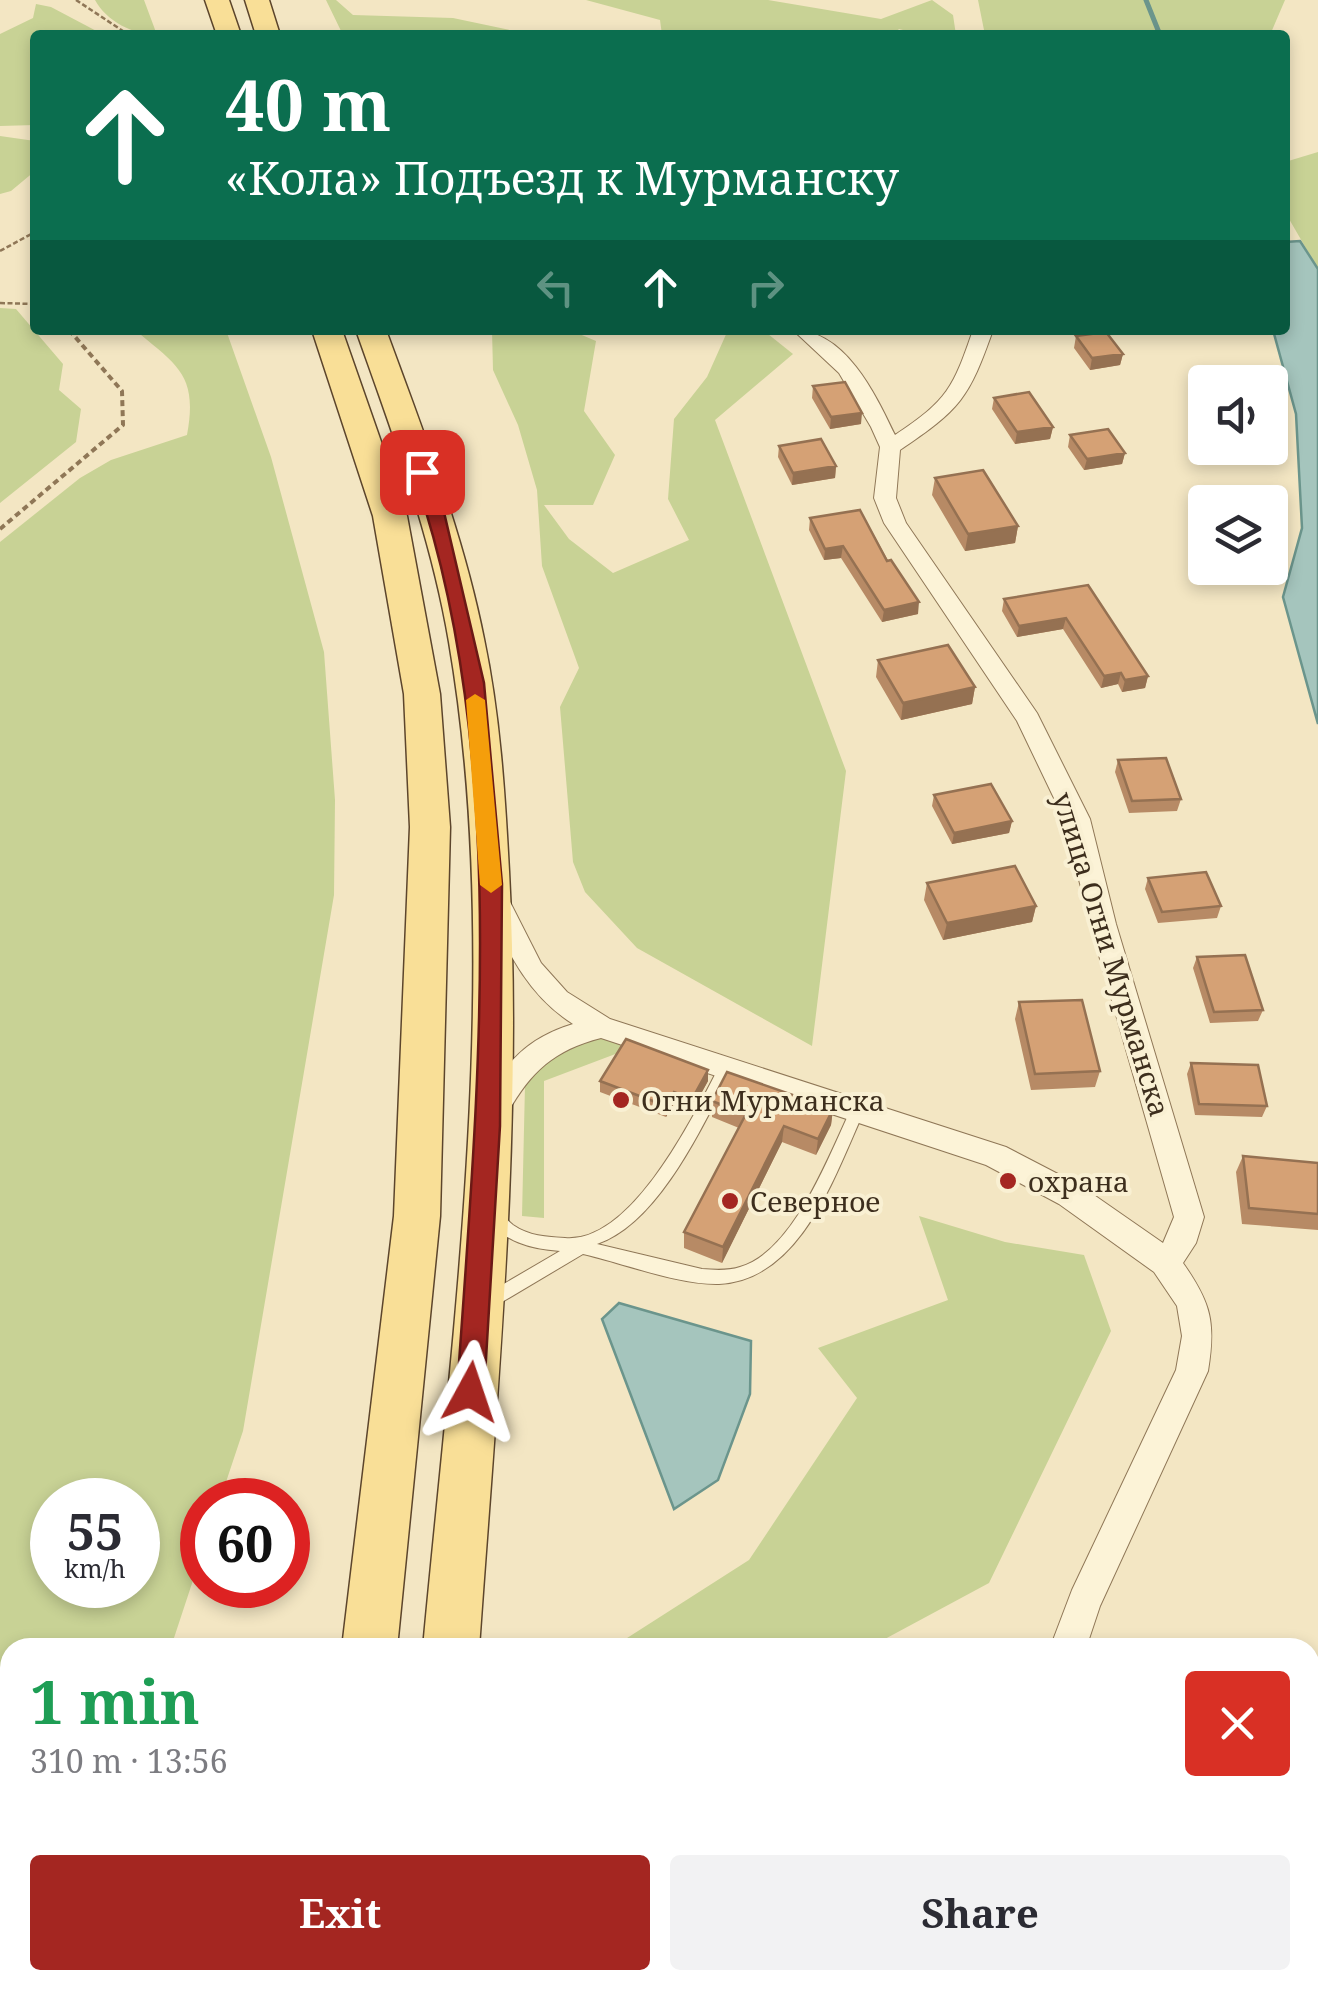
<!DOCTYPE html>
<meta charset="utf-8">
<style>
body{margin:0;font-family:"Noto Serif",serif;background:#f2f2f3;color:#2b2b33;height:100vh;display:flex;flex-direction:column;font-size:38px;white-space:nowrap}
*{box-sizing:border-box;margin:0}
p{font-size:32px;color:#7c7c81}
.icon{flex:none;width:55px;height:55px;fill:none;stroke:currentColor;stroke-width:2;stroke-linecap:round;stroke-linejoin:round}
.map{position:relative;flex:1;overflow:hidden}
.panel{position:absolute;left:0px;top:1638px;width:1320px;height:352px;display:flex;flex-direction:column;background:#fff;border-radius:30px 30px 0 0;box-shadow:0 5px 15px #0003}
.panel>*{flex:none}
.banner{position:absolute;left:30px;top:30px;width:1260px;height:305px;border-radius:10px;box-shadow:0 5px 15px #0003;background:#0b6e4f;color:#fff;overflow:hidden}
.controls{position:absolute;left:1188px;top:365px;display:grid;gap:20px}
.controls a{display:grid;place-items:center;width:100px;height:100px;border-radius:10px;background:#fff;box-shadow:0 5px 15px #0003;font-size:50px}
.speed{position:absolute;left:30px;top:1478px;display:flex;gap:20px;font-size:50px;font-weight:700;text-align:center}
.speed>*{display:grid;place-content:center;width:130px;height:130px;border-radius:50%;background:#fff;box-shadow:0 5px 15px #0003;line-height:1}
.speed small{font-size:25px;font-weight:400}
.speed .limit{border:15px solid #d22;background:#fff;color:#111}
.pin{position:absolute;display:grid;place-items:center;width:85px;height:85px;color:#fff;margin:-42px;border-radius:20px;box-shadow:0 5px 15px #0006}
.me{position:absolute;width:110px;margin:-55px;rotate:5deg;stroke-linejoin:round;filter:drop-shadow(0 0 8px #0008)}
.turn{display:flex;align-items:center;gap:35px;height:210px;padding:0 30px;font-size:45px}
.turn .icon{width:130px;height:130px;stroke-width:2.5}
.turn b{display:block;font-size:70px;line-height:85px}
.lanes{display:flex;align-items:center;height:95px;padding:0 30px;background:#0003;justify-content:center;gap:50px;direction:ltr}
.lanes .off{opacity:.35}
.round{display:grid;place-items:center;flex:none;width:105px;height:105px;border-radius:10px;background:#f2f2f3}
.overview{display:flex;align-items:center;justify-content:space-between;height:170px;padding:0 30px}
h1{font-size:60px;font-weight:700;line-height:75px;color:#1e9e55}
.cta{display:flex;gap:20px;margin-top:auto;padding:20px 30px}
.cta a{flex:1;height:115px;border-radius:10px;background:#a42621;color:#fff;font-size:40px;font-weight:700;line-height:115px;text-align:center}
.cta a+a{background:#f2f2f3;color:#2b2b33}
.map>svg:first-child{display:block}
.green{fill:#c8d295;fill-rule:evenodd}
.water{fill:#a5c5bd;stroke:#6b958c;stroke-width:2.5}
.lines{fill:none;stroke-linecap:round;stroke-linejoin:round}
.stream{stroke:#6b958c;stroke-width:5}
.lane-casing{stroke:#8f7757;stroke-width:2}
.street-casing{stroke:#8f7757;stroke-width:2}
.primary-casing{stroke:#5c452c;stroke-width:3}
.path-far1{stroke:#8f7757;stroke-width:2.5;stroke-dasharray:5 2.5;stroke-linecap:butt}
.path{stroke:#8f7757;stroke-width:4;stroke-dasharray:6 4;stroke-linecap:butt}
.lane{fill:#fcf3d7;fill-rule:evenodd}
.street{fill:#fcf3d7;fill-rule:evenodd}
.primary{fill:#f9df97;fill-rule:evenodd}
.wall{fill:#b78a65}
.shaded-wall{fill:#957152}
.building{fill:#d5a175;stroke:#957152;stroke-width:2.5}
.route{fill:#a42621;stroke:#6b1915;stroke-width:2.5}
.slow{fill:#f59e0b}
.poi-dot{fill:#a42621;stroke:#f9f0d3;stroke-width:4}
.labels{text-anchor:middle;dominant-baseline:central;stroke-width:8;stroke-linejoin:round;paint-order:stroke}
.street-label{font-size:28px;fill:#3d2e1d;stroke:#f9f0d3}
.poi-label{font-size:28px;fill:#3d2e1d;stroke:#f9f0d3;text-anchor:start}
</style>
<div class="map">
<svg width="1318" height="1989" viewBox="0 0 1318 1989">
<rect width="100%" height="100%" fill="#f3e6c3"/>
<path class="green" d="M95,0H144L157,35C134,35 106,21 95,0Z
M326,0H336L353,15L453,18L533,35H352L342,33Z
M586,0H768L881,19L932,0L953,15L956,35H923L899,29L893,35H662L660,20Z
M978,0H1285L1270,35H985Z
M36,4L51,7L104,35H35V125L0,126V34L33,18Z
M0,136L35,141V171L11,191L0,194Z
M1318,152V269L1285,212V162Z
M0,308L16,309L63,364L59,390L81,409L76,442L0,503Z
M135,330H226L271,457L324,652L335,800L334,895L243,1431L220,1500H202V1553L171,1647L10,1648V1892L0,1897V542L80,478L111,460L187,435C198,375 178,366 135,330ZM52,1500H138V1585H52Z
M492,330H570L596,341L584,411L615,455L593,505H544L569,539L613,573L689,540L668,499L674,419L707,377L728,330H763L793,354L715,420L846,771L812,1046L637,948L585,892L573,862L560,707L579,668L542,566L537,490L518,425L493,370Z
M593,1037L621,1039L626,1050L544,1081V1218L522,1216L525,1085L537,1063Z
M919,1216L1005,1242L1084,1255L1111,1331L989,1583L870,1647H613L749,1560L857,1398L818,1348L948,1300Z
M595,1980H843L840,1989H596Z"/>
<path class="water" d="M1300,241L1318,269V724L1283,597L1302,528L1296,414L1273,330H1285V242Z
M619,1303L751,1341L750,1394L718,1480L674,1509L602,1319Z"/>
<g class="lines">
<path class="stream" d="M1146,0L1160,35"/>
<defs>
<path id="lane" d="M727,1059L732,1061L734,1065C705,1121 660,1223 597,1244L702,1269C714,1270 728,1271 740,1267C795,1251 830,1152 853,1105L858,1103L863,1105L865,1109C836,1172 802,1280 719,1284C678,1285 623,1263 583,1254L497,1305L491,1307L485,1305L483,1300L485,1295L560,1251C532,1249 502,1242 486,1216L489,1211C501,1209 504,1218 513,1225C529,1236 546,1237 565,1238C633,1244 696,1111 722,1061Z"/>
<path id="street" d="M793,330C845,330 875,393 895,435C948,400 953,388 973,330H993C969,398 961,409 900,450L896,498L906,523L1037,713L1090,819L1116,924L1204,1217L1196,1243L1183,1263C1211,1303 1216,1322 1208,1371L1100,1606L1086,1648H1050L1072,1590L1176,1370L1182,1336L1177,1306L1154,1272L1059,1204L986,1165L601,1038C554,1050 530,1072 507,1114L497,1118L487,1114L483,1106C504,1063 527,1038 573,1024C526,994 508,951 485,903L489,896H507L541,963L567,992L610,1019L1006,1147L1081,1186L1163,1243L1174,1217L1090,924L1064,819L1017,721L884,523L874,498L880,447L871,427L839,373Z
M1093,1980H1133L1137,1989H1097Z"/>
<path id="primary" d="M205,0H229L241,35H217Z
M245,0H269L280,35H256Z
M312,330H342L407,516L440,694L450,827L440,1216L397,1648H342L394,1216L410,827L404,694L373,516Z
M356,330H386C423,431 463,533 484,639C500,715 505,794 509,871C523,1130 497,1390 479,1648H423C453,1325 504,962 449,642C431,535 392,432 356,330Z
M300,1980H362L361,1989H299Z
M395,1980H457V1989H395Z"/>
</defs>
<use href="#lane" class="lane-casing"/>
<use href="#street" class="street-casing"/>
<use href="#primary" class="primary-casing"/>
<path class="path-far1" d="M76,0L129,35
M35,243V254
M0,251L35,232
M0,303L35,304
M69,330L72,334"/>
<path class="path" d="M0,529L123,425L122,391L70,331"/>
<use href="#lane" class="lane"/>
<use href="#street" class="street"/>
<use href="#primary" class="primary"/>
</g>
<path class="wall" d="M1076,336L1123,354L1120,365L1090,370L1074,348Z
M813,386L861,424L830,429L812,398Z
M994,398L1053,427L1050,439L1015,444L992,409Z
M1070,435L1125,453L1122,464L1084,470L1068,447Z
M779,446L836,466L835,478L792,485L778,457Z
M935,478L1018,526L1015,543L965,551L932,495Z
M860,510L918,614L882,622L841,558L824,560L809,530L810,518Z
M1088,585L1148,676L1145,688L1122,692L1118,684L1101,688L1063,629L1017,637L1002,611L1004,599Z
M878,660L975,687L972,704L901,720L876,677Z
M1118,760L1181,799L1177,811L1129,813L1115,772Z
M934,795L1012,821L1009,833L952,844L932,806Z
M1148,878L1221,906L1217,918L1158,923L1145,889Z
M927,883L1036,906L1032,922L943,940L924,900Z
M1197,957L1263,1010L1258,1021L1210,1023L1193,968Z
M1019,1002L1100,1071L1095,1087L1031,1090L1015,1019Z
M1191,1063L1267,1106L1262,1117L1195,1115L1187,1074Z
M708,1070V1081L692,1110L674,1103L666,1117L600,1092V1081Z
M712,1101L833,1109L831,1125L816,1155L782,1142L722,1263L684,1248V1232L739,1128L712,1117Z
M1243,1156L1318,1163V1230L1242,1224L1236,1172Z"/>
<path class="shaded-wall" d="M1123,354L1120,365L1090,370L1092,358Z
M862,413L861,424L830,429L831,417Z
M1053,427L1050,439L1015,444L1017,432Z
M1125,453L1122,464L1084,470L1087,459Z
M836,466L835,478L792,485L793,473Z
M1018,526L1015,543L965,551L968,534Z
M843,546L841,558L824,560L825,549Z
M919,602L918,614L882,622L884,610Z
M1066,618L1063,629L1017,637L1019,626Z
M1121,673L1118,684L1101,688L1104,676Z
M1148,676L1145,688L1122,692L1125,680Z
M975,687L972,704L901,720L903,703Z
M1012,821L1009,833L952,844L954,833Z
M1036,906L1032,922L943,940L947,923Z
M708,1070V1081L692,1110V1099Z
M674,1092V1103L666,1117V1106Z
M833,1109L831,1125L816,1155L818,1139Z
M784,1126L782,1142L722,1263L723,1247Z"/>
<path class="building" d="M1106,332L1123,354L1092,358L1076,336Z
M845,382L862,413L831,417L813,386Z
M1029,392L1053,427L1017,432L994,398Z
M1108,429L1125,453L1087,459L1070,435Z
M821,439L836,466L793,473L779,446Z
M983,470L1018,526L968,534L935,478Z
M860,510L887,561L891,560L919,602L884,610L843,546L825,549L810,518Z
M1088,585L1148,676L1125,680L1121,673L1104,676L1066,618L1019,626L1004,599Z
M948,645L975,687L903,703L878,660Z
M1166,758L1181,799L1132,801L1118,760Z
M991,784L1012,821L954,833L934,795Z
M1015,866L1036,906L947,923L927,883Z
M1206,872L1221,906L1162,912L1148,878Z
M1245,955L1263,1010L1214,1012L1197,957Z
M1082,1000L1100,1071L1035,1074L1019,1002Z
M626,1039L708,1070L692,1099L674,1092L666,1106L600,1081Z
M1191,1063L1258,1065L1267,1106L1199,1104Z
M727,1072L833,1109L818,1139L784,1126L723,1247L684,1232L746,1114L712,1101Z
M1243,1156L1318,1163V1214L1249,1208Z"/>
<path class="route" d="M422,467L430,472L443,508L484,683L502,884L500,1126L484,1392L480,1401L470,1405L461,1401L457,1392C477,1098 513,755 413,472Z"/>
<path class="slow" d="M475,694L485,700L502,885L491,893L480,885L466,700Z"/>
<g class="poi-dot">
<circle cx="621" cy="1100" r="10"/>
<circle cx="1008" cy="1181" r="10"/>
<circle cx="730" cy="1201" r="10"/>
</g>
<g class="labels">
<g class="street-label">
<text transform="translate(1112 954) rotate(73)">улица Огни Мурманска</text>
</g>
<g class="poi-label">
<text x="641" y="1100">Огни Мурманска</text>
<text x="1028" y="1181">охрана</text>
<text x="750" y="1201">Северное</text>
</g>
</g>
</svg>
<div class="controls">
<a><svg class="icon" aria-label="sound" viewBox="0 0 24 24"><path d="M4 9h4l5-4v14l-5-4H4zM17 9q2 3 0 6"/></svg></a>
<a><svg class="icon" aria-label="layers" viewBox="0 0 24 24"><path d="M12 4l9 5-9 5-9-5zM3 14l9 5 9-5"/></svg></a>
</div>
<div class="speed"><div>55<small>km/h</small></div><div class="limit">60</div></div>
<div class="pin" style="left:422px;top:472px;background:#d93025"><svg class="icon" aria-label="arrive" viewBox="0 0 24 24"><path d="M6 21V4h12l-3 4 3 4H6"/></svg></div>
<svg class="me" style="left:470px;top:1392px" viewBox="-20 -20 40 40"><path d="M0-17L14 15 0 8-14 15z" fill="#a42621" stroke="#fff" stroke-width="4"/></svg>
<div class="banner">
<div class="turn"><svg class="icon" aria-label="ahead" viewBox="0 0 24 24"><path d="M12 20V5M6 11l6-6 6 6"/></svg><div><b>40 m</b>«Кола» Подъезд к Мурманску</div></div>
<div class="lanes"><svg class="icon off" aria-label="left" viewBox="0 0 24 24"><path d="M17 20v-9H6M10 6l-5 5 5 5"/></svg><svg class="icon" aria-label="ahead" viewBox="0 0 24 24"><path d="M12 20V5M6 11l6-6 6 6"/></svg><svg class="icon off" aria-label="right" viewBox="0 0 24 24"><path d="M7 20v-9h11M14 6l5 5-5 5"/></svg></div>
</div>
<section class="panel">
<div class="overview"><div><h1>1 min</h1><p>310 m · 13:56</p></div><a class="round" style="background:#d93025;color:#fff"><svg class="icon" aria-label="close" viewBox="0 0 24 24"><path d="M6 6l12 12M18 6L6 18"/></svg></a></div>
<div class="cta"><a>Exit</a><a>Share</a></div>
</section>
</div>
